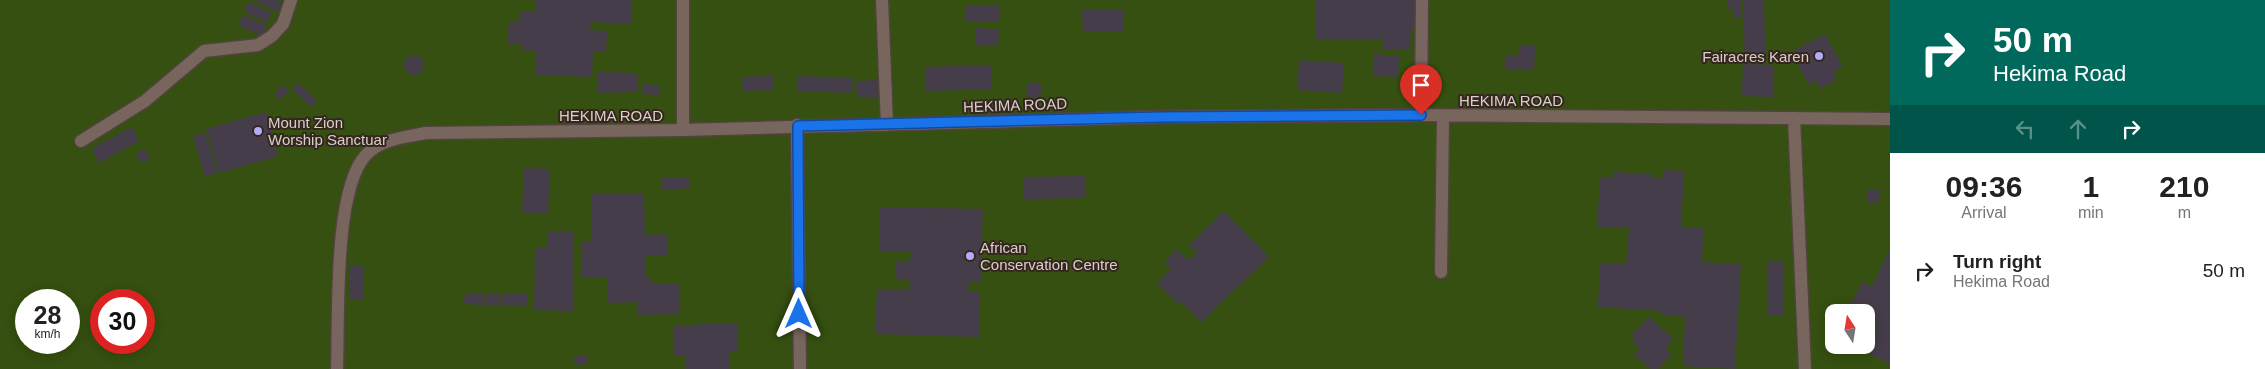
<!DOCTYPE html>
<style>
body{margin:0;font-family:Helvetica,sans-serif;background:#f2f2f2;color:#222;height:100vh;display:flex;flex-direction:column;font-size:19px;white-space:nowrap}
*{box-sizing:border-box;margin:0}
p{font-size:16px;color:#767676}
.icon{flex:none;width:28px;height:28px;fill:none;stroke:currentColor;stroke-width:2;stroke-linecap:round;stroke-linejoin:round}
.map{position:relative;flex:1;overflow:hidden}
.side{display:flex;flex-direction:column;background:#fff;width:375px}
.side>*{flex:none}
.banner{background:#00695c;color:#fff;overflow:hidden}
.needle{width:32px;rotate:348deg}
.controls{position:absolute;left:1825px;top:304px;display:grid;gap:10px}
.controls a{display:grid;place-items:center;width:50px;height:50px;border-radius:10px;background:#fff;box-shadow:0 2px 12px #0003;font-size:25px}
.speed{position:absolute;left:15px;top:289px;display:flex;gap:10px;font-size:25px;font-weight:700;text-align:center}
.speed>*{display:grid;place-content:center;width:65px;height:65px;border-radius:50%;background:#fff;box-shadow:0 2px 12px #0003;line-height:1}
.speed small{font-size:12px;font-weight:400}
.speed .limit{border:8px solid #d22;background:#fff;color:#111}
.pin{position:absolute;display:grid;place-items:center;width:42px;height:42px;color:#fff;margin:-51px -21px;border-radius:50% 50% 50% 0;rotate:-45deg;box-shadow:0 0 5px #0007}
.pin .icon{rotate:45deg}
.me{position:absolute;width:55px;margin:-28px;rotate:0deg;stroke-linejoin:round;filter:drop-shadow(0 0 4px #0008)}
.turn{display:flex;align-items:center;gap:18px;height:105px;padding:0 20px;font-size:22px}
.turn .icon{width:65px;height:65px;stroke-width:2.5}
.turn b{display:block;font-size:35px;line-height:42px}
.lanes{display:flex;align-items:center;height:48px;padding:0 20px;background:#0003;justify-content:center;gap:25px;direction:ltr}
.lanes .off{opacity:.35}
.eta{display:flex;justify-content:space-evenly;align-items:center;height:85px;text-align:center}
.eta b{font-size:30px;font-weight:800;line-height:35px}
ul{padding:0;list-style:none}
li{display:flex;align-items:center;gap:15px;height:65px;padding:0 20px}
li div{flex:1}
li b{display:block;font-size:19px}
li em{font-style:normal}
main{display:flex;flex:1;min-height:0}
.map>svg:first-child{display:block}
.green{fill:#355010;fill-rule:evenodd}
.building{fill:#463d4b}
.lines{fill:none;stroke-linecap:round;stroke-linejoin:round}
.minor-casing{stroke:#51443e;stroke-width:15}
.minor{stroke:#78665e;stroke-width:12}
.route-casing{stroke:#114b97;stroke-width:12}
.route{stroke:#1a73e8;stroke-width:9}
.poi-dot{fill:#b3acf9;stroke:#35261f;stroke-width:2}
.labels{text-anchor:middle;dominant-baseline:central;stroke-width:4;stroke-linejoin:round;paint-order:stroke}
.poi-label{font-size:15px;fill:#d9cfca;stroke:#35261f;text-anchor:start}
.street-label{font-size:15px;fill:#d9cfca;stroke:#35261f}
</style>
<main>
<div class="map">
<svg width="1890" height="369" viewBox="0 0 1890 369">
<rect width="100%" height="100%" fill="#35261f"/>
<path class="green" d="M0,0H1890V369H0ZM26,300H69V342H26ZM101,300H144V342H101ZM1834,312H1866V345H1834Z"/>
<path class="building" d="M255,0H277L282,3L277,12Z
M536,0H632L631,24L591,22L590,30L607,31L606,52L593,51L592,77L535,75L536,51L521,50L522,44L508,43L509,21H520V11H535Z
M1316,0H1418L1417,27H1411L1410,50H1382L1383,40L1315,39Z
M1728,0H1741L1742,18H1734L1733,8L1728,9Z
M1743,0H1764L1766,62L1745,63Z
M250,1L272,13L267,23L244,11Z
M966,5L1000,6L999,22H966Z
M1082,10H1123V31H1083Z
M244,15L267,26L262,36L238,25Z
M975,28L999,29L998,46H975Z
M1825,34L1843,67L1833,72L1837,80L1820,89L1816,81L1809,85L1791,52Z
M1520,46H1535L1534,70L1505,69L1506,55L1519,56Z
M1374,54L1399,56L1398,77L1373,76Z
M404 65a10 10 0 1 1 20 0a10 10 0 1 1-20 0Z
M1299,60L1344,63L1342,93L1297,90Z
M1743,64L1774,65L1773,97L1742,96Z
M992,65V89L926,91L925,67Z
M598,72L637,73V92L597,93Z
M773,76V90L743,91L742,77Z
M797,76L853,78L852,93L797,91Z
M879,80L880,97L857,98L856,81Z
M1026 90a8 8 0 1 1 16 0a8 8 0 1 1-16 0Z
M298,83L317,100L311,107L292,89Z
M643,84L659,85V95L642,94Z
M283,85L289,91L280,100L274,94Z
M266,112L278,156L219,173L206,129Z
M132,127L139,141L99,163L92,148Z
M205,132L217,173L205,177L193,136Z
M137 156a6 6 0 1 1 12 0a6 6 0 1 1-12 0Z
M524,168L550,169L548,214L522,212Z
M1664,170L1684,171L1681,227L1704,228L1702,262L1741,264L1735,369L1683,366L1685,317L1661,315L1662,311L1598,307L1600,263L1626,264L1629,228L1597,227L1600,177L1613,178V172L1652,174V177L1664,178Z
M1085,176L1086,198L1024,199V177Z
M689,177V188L661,190V178Z
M1867,190H1880V202L1867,203Z
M592,194H644L645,235L668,234L667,256H645V277H652V283H680V314L638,315V302L607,303V277H582V242H592Z
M880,207L983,209L981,281H969L968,291H980L979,337L875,334L877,289L909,290V280H895V261H910L911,252H879Z
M1224,211L1269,257L1201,322L1181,301L1178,304L1157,283L1171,269L1164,262L1177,249L1188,260L1197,253L1189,245Z
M548,232H574L573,311L534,310L535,248L548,247Z
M1890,249V364L1870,354L1873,347L1868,344L1878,325L1866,319V312L1848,310L1862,282L1872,286Z
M1768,262H1783L1784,316H1768Z
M349,266H363V299H349Z
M465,293L484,294L483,305L464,304Z
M486,293L500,294L499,305H485Z
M502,293L528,294L527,306L501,305Z
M1650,317L1673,339L1665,349L1672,354L1658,369H1651L1634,355L1640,349L1632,341L1635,338L1631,335Z
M700,323L738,324L737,352H729V369H685V355H673L674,325L700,326Z
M587,355L588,364L575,365L574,356Z"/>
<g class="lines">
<defs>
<path id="minor" d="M882,0L887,125
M1421,115L1422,0
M1794,118L1805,369
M797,125L800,369
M683,130V0
M81,141L145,101L204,51L258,45L272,36L283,24L291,0
M1441,272L1443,116
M337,369C339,320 333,190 366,155C380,139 406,137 426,133L683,130L1162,117L1421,115L1890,119"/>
</defs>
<use href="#minor" class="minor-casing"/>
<use href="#minor" class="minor"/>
</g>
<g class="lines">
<defs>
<path id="route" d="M799,314L798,126L1162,117L1421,115"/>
</defs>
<use href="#route" class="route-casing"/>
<use href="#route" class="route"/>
</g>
<g class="poi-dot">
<circle cx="1819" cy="56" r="5"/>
<circle cx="258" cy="131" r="5"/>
<circle cx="970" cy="256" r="5"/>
</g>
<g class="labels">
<g class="poi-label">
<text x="1809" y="56" text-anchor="end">Fairacres Karen</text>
<text x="268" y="122">Mount Zion<tspan x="268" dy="17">Worship Sanctuar</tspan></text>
<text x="980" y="247">African<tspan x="980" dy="17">Conservation Centre</tspan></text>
</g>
<g class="street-label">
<text x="1511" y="100">HEKIMA ROAD</text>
<text transform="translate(1015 105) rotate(-2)">HEKIMA ROAD</text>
<text x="611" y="115">HEKIMA ROAD</text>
</g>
</g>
</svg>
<div class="controls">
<a><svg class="needle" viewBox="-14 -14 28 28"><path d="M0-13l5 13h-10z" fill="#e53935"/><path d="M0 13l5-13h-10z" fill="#767676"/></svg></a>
</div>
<div class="speed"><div>28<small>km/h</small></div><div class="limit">30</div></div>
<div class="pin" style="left:1421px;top:115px;background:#d93025"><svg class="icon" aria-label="arrive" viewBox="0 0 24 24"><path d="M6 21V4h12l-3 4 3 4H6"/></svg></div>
<svg class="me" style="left:799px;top:314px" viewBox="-20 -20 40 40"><path d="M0-17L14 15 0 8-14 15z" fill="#1a73e8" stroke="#fff" stroke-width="4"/></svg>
</div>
<section class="side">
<div class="banner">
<div class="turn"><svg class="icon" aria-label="right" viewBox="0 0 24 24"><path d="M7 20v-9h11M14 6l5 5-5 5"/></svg><div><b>50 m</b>Hekima Road</div></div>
<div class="lanes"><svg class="icon off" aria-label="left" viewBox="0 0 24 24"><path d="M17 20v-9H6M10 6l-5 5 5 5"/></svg><svg class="icon off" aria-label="ahead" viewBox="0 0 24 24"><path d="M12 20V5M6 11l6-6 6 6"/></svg><svg class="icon" aria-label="right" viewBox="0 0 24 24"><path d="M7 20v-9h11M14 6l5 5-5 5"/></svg></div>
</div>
<div class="eta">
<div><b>09:36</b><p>Arrival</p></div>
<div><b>1</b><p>min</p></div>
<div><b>210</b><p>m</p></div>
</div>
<ul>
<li><svg class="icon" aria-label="right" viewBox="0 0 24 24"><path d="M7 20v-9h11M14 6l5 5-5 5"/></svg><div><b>Turn right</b><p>Hekima Road</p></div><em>50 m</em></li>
</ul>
</section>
</main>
